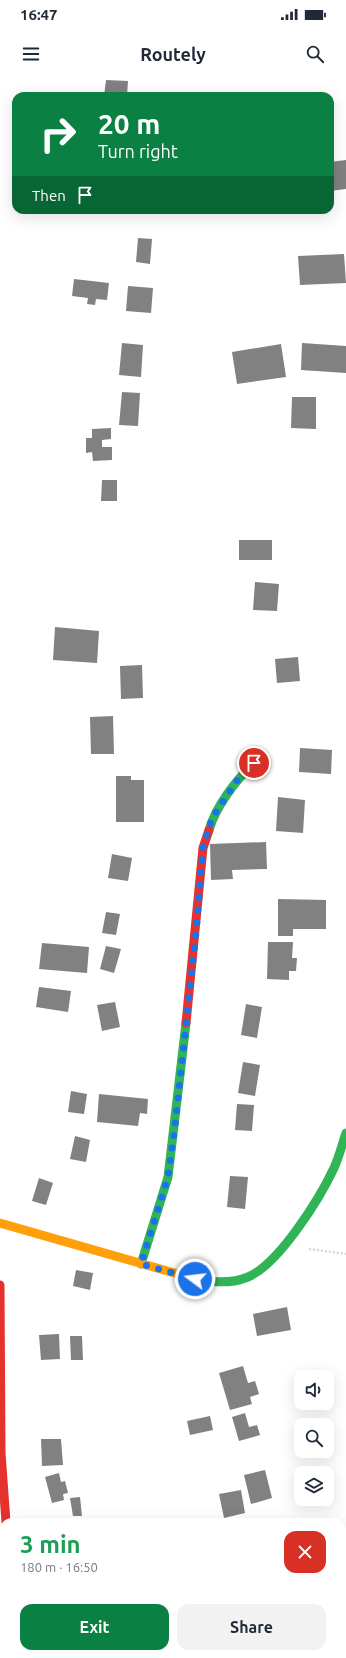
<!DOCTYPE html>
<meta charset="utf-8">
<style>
body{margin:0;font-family:Ubuntu,sans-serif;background:#f2f2f3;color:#1f2937;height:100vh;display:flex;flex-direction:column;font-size:15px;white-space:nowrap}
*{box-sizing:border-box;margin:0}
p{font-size:13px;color:#747a83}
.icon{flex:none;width:22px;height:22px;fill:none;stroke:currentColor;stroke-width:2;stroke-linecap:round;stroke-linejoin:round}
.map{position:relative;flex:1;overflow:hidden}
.sheet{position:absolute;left:0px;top:1438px;width:346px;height:140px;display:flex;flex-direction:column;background:#fff;border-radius:12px 12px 0 0;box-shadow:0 4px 16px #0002}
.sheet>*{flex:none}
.banner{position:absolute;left:12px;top:12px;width:322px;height:122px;border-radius:12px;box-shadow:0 4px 16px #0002;background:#0b8043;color:#fff;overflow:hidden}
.tools{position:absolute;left:294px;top:1290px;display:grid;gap:8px}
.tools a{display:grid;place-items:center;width:40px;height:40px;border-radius:8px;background:#fff;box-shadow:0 4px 16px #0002;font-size:20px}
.pin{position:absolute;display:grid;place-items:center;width:34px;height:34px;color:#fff;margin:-17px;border:2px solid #fff;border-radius:50%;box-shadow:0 1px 4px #0007}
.me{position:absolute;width:44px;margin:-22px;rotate:285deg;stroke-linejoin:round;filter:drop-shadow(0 0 3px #0008)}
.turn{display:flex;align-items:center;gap:14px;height:84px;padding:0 20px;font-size:18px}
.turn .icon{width:52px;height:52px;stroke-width:2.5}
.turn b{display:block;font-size:28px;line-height:34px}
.then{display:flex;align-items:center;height:38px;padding:0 20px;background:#0003;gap:8px;font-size:15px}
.round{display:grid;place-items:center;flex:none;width:42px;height:42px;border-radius:12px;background:#f2f2f3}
.overview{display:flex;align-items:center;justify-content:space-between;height:68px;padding:0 20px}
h1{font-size:24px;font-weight:600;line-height:30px;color:#1e9e55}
.primary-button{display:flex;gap:8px;margin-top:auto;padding:8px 20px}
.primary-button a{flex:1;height:46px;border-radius:12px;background:#0b8043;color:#fff;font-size:16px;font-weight:600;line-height:46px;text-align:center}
.primary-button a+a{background:#f2f2f3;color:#1f2937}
.status{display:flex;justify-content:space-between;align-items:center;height:28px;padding:0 20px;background:#fff;direction:ltr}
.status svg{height:11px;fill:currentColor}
header{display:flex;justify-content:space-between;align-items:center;height:52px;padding:0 20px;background:#fff;font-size:18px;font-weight:600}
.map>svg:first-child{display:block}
.building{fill:#818181}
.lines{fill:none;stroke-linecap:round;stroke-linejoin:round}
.path{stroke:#d6d6d6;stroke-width:2.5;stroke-dasharray:2 2;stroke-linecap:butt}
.street{stroke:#d7d7d7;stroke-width:21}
.fast{stroke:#30b455;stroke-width:9}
.slow{stroke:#ff9f0a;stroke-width:9}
.jam{stroke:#e5322d;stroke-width:9}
.route{stroke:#1a73e8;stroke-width:7;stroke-dasharray:0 12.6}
</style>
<div class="status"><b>16:47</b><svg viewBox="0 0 49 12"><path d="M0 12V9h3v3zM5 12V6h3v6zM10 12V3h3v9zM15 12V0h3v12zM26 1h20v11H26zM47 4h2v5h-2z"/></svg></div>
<header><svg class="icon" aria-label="menu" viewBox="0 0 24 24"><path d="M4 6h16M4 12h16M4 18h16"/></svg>Routely<svg class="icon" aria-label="search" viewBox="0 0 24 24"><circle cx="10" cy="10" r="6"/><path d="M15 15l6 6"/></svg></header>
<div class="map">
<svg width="346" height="1578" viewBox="0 0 346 1578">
<rect width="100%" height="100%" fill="#fff"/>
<path class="building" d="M106,0L128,1L127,16H104Z
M346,80V109L330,111V82Z
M138,158L152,159L150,184L136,182Z
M344,174L346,203L300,205L298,176Z
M74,199L109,203L107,220L96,219L95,225L87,224L88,218L72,216Z
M128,206L153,208L151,233L126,231Z
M122,263L143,265L141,297L119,295Z
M302,263L346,266V293L301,290Z
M281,264L286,297L237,304L232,272Z
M122,312L140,313L138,346L119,345Z
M292,317H316V349L291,348Z
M111,348V359L102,360V367H112V380L93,381L92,372L86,373V358H92V349Z
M102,400H117V421H101Z
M239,460H272V480H239Z
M255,502L279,504L277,531L253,530Z
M55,547L99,551L97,583L53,580Z
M298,577L300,601L277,603L275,579Z
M142,585L143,618L121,619L120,586Z
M113,636L114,674H91L90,637Z
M300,668L332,670L331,694L299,692Z
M116,696H131V700H144V742H116Z
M278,717L305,720L303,753L276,751Z
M266,762L267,789L232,790L233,799L211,800L210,764Z
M112,774L132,778L128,801L108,798Z
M278,819L326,820V849H293V856H278Z
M106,832L120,834L116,855L102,853Z
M268,862H293L292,878H297L296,891H289V900L267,899Z
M42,863L89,867L87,893L39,889Z
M106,866L121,869L114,893L100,889Z
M39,907L71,911L68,932L36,927Z
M115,922L120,947L102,951L97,925Z
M246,924L262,927L257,958L241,955Z
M243,982L260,985L255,1016L238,1013Z
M71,1011L87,1014L84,1034L68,1032Z
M99,1014L148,1019L147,1034L140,1033L138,1046L97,1042Z
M237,1024L254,1025L252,1051L235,1050Z
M75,1056L90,1060L86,1082L70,1079Z
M230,1096L248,1097L245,1129L227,1127Z
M39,1098L53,1103L46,1125L32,1121Z
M76,1190L93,1193L90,1210L73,1206Z
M287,1227L291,1250L257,1256L253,1234Z
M59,1254L60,1279L41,1280L39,1255Z
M70,1256H82L83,1280H71Z
M243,1286L248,1303L255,1301L259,1314L250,1317L252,1324L230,1330L219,1293Z
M245,1333L249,1347L257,1345L260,1355L239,1361L232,1337Z
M210,1336L213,1350L190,1355L187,1341Z
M41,1359H61L63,1385L42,1386Z
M265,1390L272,1418L251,1424L244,1395Z
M59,1393L61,1402L65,1401L68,1413L63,1414L64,1420L52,1423L45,1397Z
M241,1410L245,1433L224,1438L219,1414Z
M80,1417L82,1436H73L70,1418Z
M80,1576L102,1577V1578H80Z"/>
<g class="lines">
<path class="path" d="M309,1169L346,1174"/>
<path class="street" d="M0,1554L4,1550"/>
<path class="fast" d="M209,750C216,726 236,700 254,683
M141,1184L168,1097L186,943
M185,1196C204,1202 229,1205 248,1197C279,1184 320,1118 334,1088C339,1077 342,1065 346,1053"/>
<path class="slow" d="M0,1143L185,1196"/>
<path class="jam" d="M186,943L203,768L209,750
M0,1205L1,1373L6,1442"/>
</g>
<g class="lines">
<path class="route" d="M195,1199L141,1184L168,1097L175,1046L196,853L203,768L212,738L240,696L254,683"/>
</g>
</svg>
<div class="tools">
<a><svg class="icon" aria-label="sound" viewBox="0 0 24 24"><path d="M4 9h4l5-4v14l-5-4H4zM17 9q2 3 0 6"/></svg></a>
<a><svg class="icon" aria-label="search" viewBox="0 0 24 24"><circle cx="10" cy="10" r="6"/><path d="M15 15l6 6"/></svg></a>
<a><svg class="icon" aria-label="layers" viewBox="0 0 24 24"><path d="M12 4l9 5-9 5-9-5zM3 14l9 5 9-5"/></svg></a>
</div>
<div class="pin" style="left:254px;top:683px;background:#d93025"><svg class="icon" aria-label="arrive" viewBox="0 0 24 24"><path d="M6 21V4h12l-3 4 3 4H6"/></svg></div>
<svg class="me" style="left:195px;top:1199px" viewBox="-20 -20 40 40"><circle r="17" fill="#1a73e8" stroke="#fff" stroke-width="3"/><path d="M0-11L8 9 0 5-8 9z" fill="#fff"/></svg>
<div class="banner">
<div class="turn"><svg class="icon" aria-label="right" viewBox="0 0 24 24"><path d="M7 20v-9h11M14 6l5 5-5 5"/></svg><div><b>20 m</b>Turn right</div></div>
<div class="then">Then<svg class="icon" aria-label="arrive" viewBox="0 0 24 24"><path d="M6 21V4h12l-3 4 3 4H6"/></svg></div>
</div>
<section class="sheet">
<div class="overview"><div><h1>3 min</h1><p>180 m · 16:50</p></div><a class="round" style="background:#d93025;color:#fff"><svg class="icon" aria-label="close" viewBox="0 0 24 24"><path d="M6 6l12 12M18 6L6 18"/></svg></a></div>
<div class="primary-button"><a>Exit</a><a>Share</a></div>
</section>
</div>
